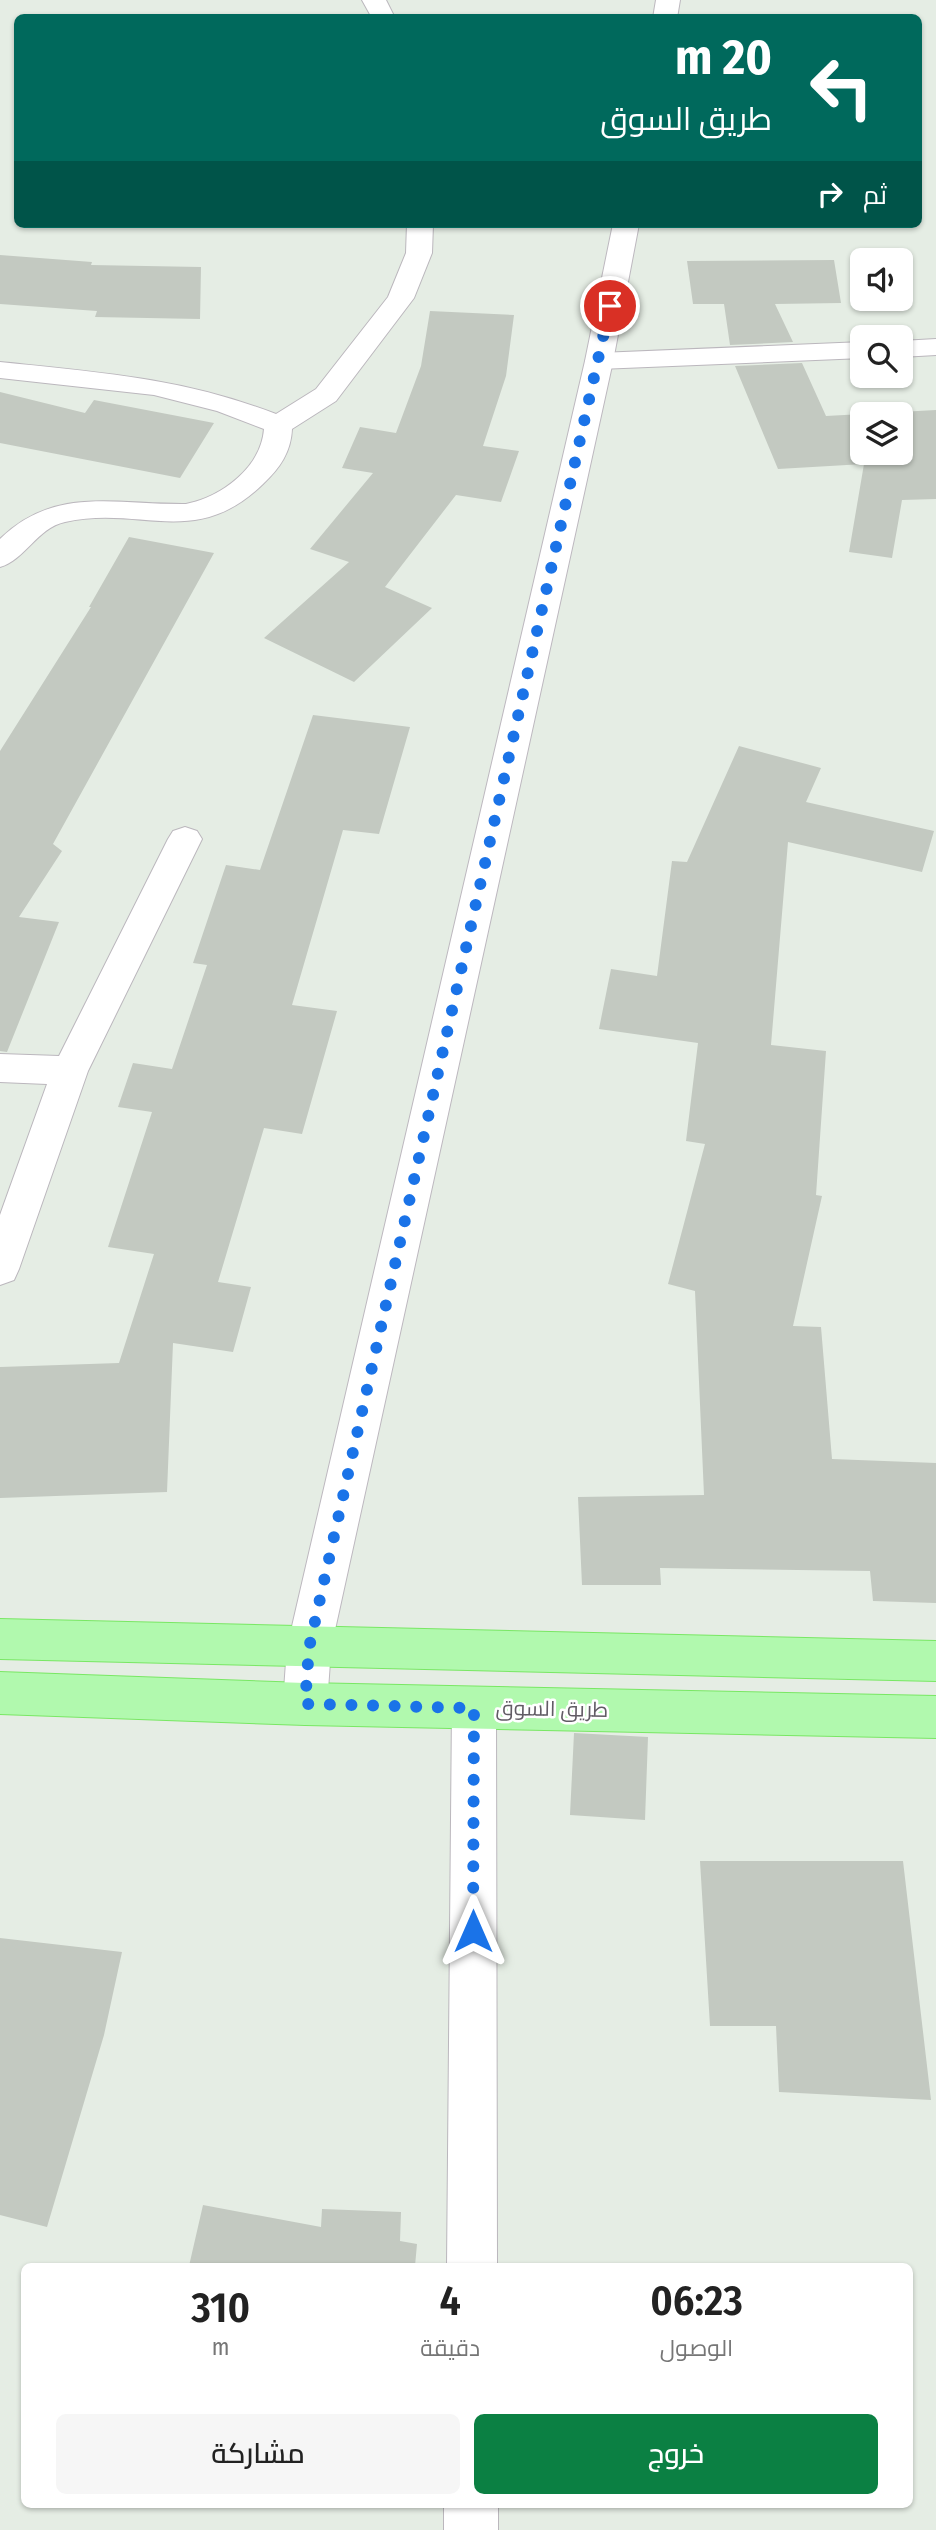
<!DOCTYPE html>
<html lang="ar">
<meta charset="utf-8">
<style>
body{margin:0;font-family:"Fira Sans Condensed",Cairo,sans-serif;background:#f6f6f6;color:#222;direction:rtl;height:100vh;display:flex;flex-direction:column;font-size:26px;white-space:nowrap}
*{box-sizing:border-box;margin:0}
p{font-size:23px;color:#767676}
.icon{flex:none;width:38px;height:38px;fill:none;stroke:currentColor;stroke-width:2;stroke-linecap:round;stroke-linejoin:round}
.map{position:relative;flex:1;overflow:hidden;direction:ltr}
.side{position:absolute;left:21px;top:2263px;width:892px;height:245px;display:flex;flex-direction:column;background:#fff;border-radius:10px;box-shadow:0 2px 5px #0004;direction:rtl}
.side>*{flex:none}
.banner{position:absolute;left:14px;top:14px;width:908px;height:214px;border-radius:10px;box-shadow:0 2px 5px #0004;direction:rtl;background:#00695c;color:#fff;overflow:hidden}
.fabs{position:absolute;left:850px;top:248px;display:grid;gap:14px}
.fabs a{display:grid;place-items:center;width:63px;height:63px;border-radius:10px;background:#fff;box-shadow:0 2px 5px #0004;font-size:35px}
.pin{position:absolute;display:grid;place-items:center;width:60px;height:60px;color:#fff;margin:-30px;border:4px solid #fff;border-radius:50%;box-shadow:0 2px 7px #0007}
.me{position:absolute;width:77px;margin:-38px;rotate:0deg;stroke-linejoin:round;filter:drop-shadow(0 0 5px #0008)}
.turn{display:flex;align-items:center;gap:24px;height:147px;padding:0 35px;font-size:32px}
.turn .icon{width:91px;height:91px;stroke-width:2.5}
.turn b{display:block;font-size:49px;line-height:60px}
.then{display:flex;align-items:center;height:66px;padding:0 35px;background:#0003;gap:14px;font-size:26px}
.eta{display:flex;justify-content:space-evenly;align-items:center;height:119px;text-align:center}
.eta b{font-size:42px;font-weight:600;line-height:49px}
.primary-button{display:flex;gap:14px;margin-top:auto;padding:14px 35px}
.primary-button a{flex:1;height:80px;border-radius:10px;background:#0b8043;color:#fff;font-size:28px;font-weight:600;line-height:80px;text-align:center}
.primary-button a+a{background:#f6f6f6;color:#222}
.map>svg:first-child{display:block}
.building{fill:#c3c9c1;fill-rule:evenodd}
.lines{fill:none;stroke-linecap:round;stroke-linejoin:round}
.street-casing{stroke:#bbb7bd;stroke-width:2}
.secondary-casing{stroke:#bdb8bf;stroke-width:2}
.primary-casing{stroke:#79e764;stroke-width:2}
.street{fill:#fff;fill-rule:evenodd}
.secondary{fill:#fff;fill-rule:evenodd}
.primary{fill:#b1f9ae;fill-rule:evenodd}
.route{stroke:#1a73e8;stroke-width:12;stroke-dasharray:0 21.6}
.labels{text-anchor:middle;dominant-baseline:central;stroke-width:5;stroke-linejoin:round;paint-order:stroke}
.street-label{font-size:21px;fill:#615c64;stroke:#fff}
</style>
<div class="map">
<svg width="936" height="2530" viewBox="0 0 936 2530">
<rect width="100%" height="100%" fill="#e5ede4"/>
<path class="building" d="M0,255L92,262L91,265L201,267L200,319L95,317L97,311L0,304Z
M834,260L841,303L775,304L793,342L730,345L724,304H693L687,261Z
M430,311L514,315L506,376L483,446L519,451L501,502L456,495L385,587L432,608L354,682L264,638L349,562L310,549L373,473L342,468L360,427L396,433L421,366Z
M802,363L826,416L936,410V499L902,500L892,558L849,552L864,464L778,469L735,366ZM863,415H901V453H863Z
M0,392L85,413L94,400L214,423L180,478L0,443Z
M129,537L214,553L53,844L62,851L19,917L59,922L7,1052L0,1051V751L91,607H89Z
M313,715L410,727L379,834L343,830L292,1005L337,1011L302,1134L264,1128L218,1282L251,1287L233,1352L173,1343L167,1492L0,1498V1367L119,1363L154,1254L108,1247L152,1112L118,1107L133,1063L172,1069L207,965L193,963L226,865L260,870Z
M739,746L821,768L806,802L934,831L922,872L788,842L771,1045L826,1051L816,1195L822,1196L793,1326L821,1327L832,1459L936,1463V1603L873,1601L870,1571L660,1568L661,1585H582L578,1497L704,1495L695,1291L668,1284L705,1144L686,1141L698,1043L599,1029L611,969L657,976L672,861L687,862Z
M574,1733L648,1737L645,1820L570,1815Z
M700,1861H903L931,2100L779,2092L776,2026H710Z
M0,1938L122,1952L104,2035L47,2227L0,2215Z
M203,2205L321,2227L322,2209L401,2212L400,2241L417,2244L415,2266H189Z"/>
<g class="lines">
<defs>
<path id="street" d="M362,0H386L395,18H372Z
M407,224H433L432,253L414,298L336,401L292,429C291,452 280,468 263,484C195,550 142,505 65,522C37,528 25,560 0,567V539C55,485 117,505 186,504C221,497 261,468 264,429L217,411L154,395L0,378V362C97,372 183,378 276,414L316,389L388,297L406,253Z
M936,339V355L901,357V341Z
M863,342V358L599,369L589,367L585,361L589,355L599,353Z
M185,827L197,831L202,839L88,1071L19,1269L14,1280L0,1285V1215L47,1084L0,1082V1054L59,1056L168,839L173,831Z
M474,1687L490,1693L496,1708L497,2266H447L452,1708L458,1693Z
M444,2504H498V2530H444Z"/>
<path id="secondary" d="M656,0H680L677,18H653Z
M613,224H639L613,361L331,1648L327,1704L320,1719L305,1725L290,1719L283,1704L287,1648L585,361Z"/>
<path id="primary" d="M0,1619L936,1641V1681L0,1659Z
M0,1672L305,1683L936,1696V1738L305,1725L0,1714Z"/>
</defs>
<use href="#street" class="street-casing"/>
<use href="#secondary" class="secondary-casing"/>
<use href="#primary" class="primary-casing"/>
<use href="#street" class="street"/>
<use href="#secondary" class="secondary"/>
<use href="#primary" class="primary"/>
</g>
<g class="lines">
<path class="route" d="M473,1931L474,1708L305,1704L309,1648L610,306"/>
</g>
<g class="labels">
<g class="street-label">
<text transform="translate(552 1709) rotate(1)">طريق السوق</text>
</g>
</g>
</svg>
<div class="fabs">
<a><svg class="icon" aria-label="sound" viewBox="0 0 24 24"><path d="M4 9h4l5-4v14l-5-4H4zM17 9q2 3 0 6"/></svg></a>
<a><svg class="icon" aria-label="search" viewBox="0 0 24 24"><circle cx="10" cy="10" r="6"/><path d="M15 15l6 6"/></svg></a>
<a><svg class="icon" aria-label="layers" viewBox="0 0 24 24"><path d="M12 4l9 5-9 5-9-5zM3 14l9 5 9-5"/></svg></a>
</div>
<div class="pin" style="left:610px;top:306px;background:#d93025"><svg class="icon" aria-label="arrive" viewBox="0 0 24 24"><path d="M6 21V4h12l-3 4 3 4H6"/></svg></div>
<svg class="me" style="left:473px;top:1931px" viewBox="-20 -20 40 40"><path d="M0-17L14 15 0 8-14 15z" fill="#1a73e8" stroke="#fff" stroke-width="4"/></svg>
<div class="banner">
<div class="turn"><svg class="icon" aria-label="left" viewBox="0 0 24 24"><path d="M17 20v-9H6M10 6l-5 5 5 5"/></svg><div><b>20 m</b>طريق السوق</div></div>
<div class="then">ثم<svg class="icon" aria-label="right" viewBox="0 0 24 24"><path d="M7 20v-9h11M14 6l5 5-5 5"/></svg></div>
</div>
<section class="side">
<div class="eta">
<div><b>06:23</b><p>الوصول</p></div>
<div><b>4</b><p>دقيقة</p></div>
<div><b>310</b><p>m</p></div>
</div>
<div class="primary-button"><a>خروج</a><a>مشاركة</a></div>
</section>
</div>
